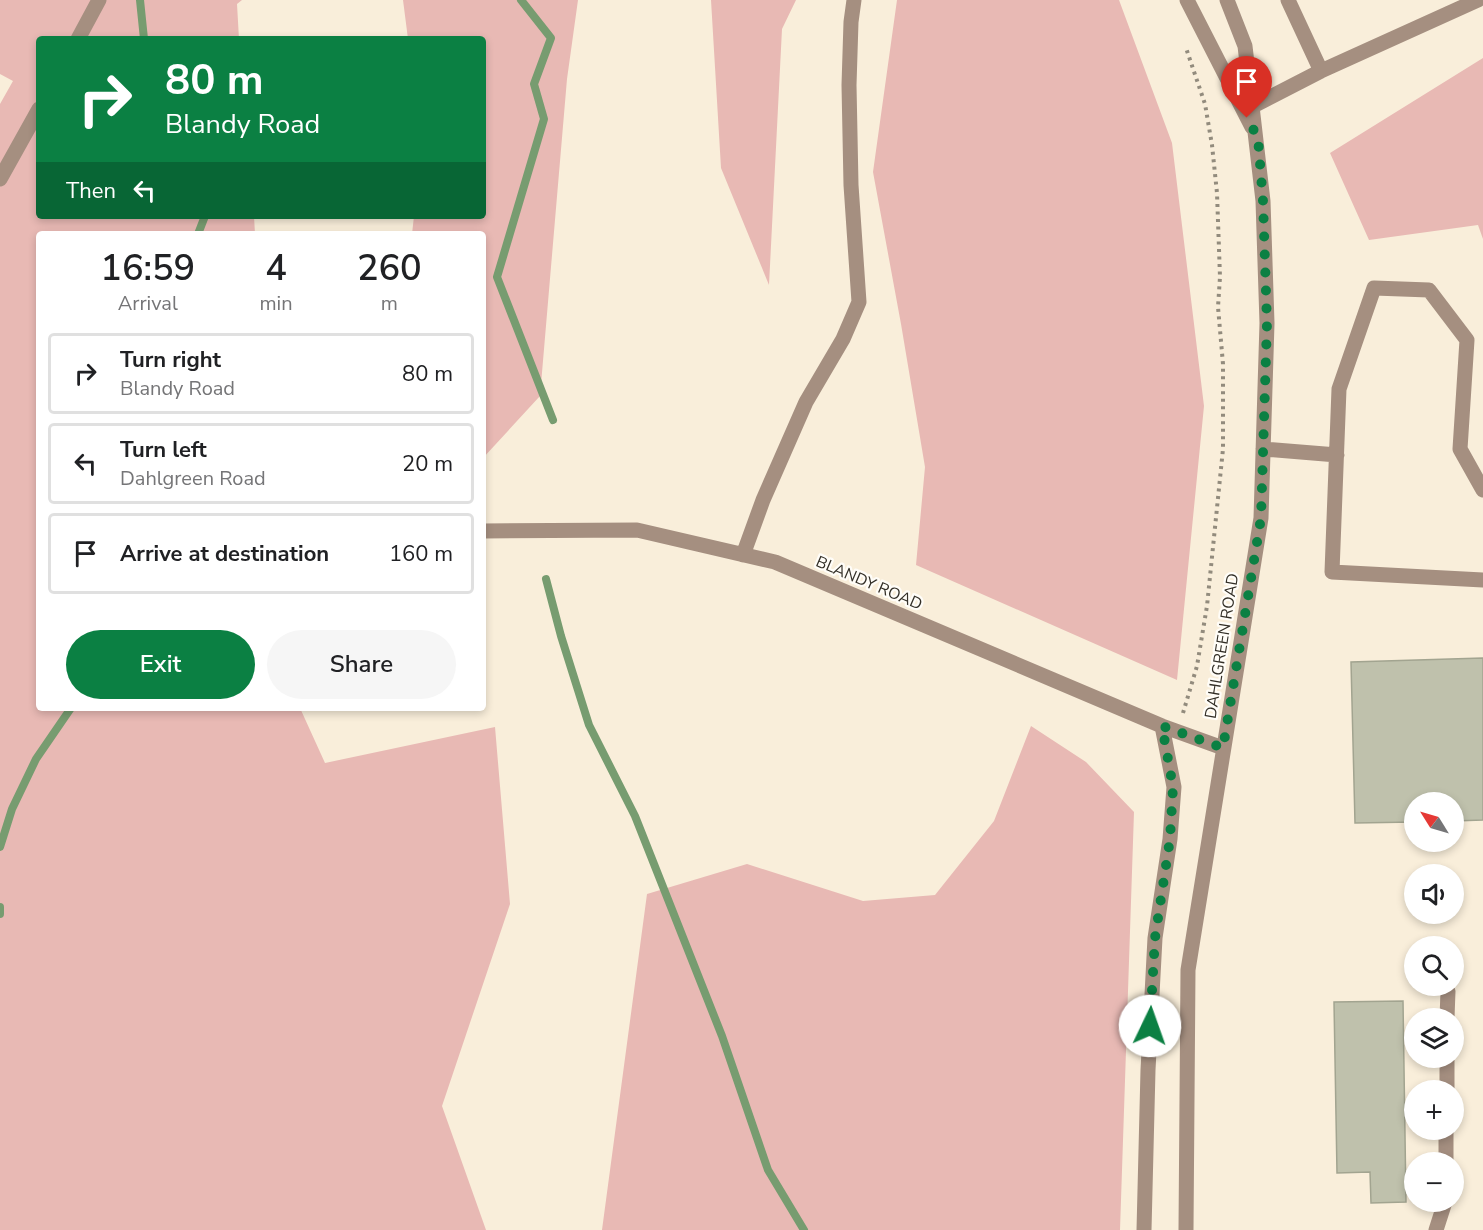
<!DOCTYPE html>
<meta charset="utf-8">
<style>
body{margin:0;font-family:"Nunito Sans",sans-serif;background:#f6f6f6;color:#202124;height:100vh;display:flex;flex-direction:column;font-size:22px;white-space:nowrap}
*{box-sizing:border-box;margin:0}
p{font-size:20px;color:#757577}
.icon{flex:none;width:33px;height:33px;fill:none;stroke:currentColor;stroke-width:2;stroke-linecap:round;stroke-linejoin:round}
.map{position:relative;flex:1;overflow:hidden}
.sheet{position:absolute;left:36px;top:231px;width:450px;height:480px;display:flex;flex-direction:column;background:#fff;border-radius:6px;box-shadow:0 3px 9px #0003}
.sheet>*{flex:none}
.banner{position:absolute;left:36px;top:36px;width:450px;height:183px;border-radius:6px;box-shadow:0 3px 9px #0003;background:#0b8043;color:#fff;overflow:hidden}
.needle{width:39px;rotate:307deg}
.fabs{position:absolute;left:1404px;top:792px;display:grid;gap:12px}
.fabs a{display:grid;place-items:center;width:60px;height:60px;border-radius:50%;background:#fff;box-shadow:0 3px 9px #0003;font-size:30px}
.pin{position:absolute;display:grid;place-items:center;width:51px;height:51px;color:#fff;margin:-62px -26px;border-radius:50% 50% 50% 0;rotate:-45deg;box-shadow:0 0 6px #0007}
.pin .icon{rotate:45deg}
.me{position:absolute;width:66px;margin:-33px;rotate:3deg;stroke-linejoin:round;filter:drop-shadow(0 0 4px #0008)}
.turn{display:flex;align-items:center;gap:21px;height:126px;padding:0 30px;font-size:27px}
.turn .icon{width:78px;height:78px;stroke-width:2.5}
.turn b{display:block;font-size:42px;line-height:51px}
.then{display:flex;align-items:center;height:57px;padding:0 30px;background:#0003;gap:12px;font-size:22px}
.eta{display:flex;justify-content:space-evenly;align-items:center;height:102px;text-align:center}
.eta b{font-size:36px;font-weight:600;line-height:42px}
.button{display:flex;gap:12px;margin-top:auto;padding:12px 30px}
.button a{flex:1;height:69px;border-radius:36px;background:#0b8043;color:#fff;font-size:24px;font-weight:600;line-height:69px;text-align:center}
.button a+a{background:#f6f6f6;color:#202124}
ul{padding:0;list-style:none}
li{display:flex;align-items:center;gap:18px;height:81px;margin:0 12px 9px;padding:0 18px;border:3px solid #e0e0e0;border-radius:6px}
li div{flex:1}
li b{display:block;font-size:22px}
li em{font-style:normal}
.map>svg:first-child{display:block}
.green{fill:#e8b9b4}
.lines{fill:none;stroke-linecap:round;stroke-linejoin:round}
.stream{stroke:#779c70;stroke-width:8}
.building{fill:#bfc1ac;stroke:#a2a490;stroke-width:1.5}
.path{stroke:#928b7d;stroke-width:4;stroke-dasharray:3 4.5;stroke-linecap:butt}
.minor{stroke:#a58f80;stroke-width:15}
.route{stroke:#0b8043;stroke-width:10;stroke-dasharray:0 18}
.labels{text-anchor:middle;dominant-baseline:central;stroke-width:4.5;stroke-linejoin:round;paint-order:stroke}
.street-label{font-size:16px;fill:#332f27;stroke:#fffdf8}
</style>
<div class="map">
<svg width="1483" height="1230" viewBox="0 0 1483 1230">
<rect width="100%" height="100%" fill="#f9eeda"/>
<path class="green" d="M0,0H242L237,4L239,39H39V216H254L255,234H39V708H300L325,763L495,727L510,904L442,1106L486,1230H0V104L13,81L0,74Z
M403,0H578L567,79L540,396L483,458V234H412L414,216H483V39H408Z
M711,0H796L782,29L769,285L721,168Z
M897,0H1119L1172,143L1204,406L1177,680L916,565L925,467L901,324L873,172Z
M1483,58V239L1478,225L1369,240L1330,153Z
M1031,726L1086,762L1134,812L1120,1230H602L647,894L747,864L863,901L935,895L994,821Z"/>
<g class="lines">
<path class="stream" d="M140,0L144,39
M521,0L551,38L534,84L544,119L497,277L553,420
M198,234L205,216
M546,579L561,636L589,725L635,816L722,1036L768,1170L804,1230
M0,847L12,809L36,759L71,708
M0,907V914"/>
</g>
<path class="building" d="M1483,658V820L1454,821V802H1414V822L1355,823L1351,662Z
M1403,1001L1406,1202L1371,1203L1370,1172L1337,1173L1334,1002Z"/>
<g class="lines">
<path class="path" d="M1183,713L1197,666L1207,606L1223,449V364L1218,307L1220,277L1217,193L1212,145L1205,104L1186,48"/>
<path class="minor" d="M1187,0L1252,127
M1288,0L1321,71
M78,39L99,0
M1253,106L1321,71L1478,0
M0,179L39,109
M1263,449L1337,455
M1483,490L1460,449L1467,340L1429,290L1374,288L1339,389L1332,572L1483,580
M483,531L637,530L775,562L1162,726L1223,748
M743,555L763,500L806,402L843,339L859,302L851,185L849,85L851,22L854,0
M1447,1018L1448,991
M1447,1090V1058
M1446,1162V1130
M1144,1230L1148,1070L1155,938L1170,839L1174,787L1162,726
M1186,1230L1188,970L1261,518L1267,323L1263,201L1245,46L1227,0
M1436,1230L1445,1202"/>
</g>
<g class="lines">
<path class="route" d="M1150,1026L1155,938L1170,839L1173,787L1162,726L1223,748L1261,518L1267,323L1263,201L1258,138L1247,118"/>
</g>
<g class="labels">
<g class="street-label">
<text transform="translate(869 583) rotate(23)">BLANDY ROAD</text>
<text transform="translate(1222 646) rotate(-81)">DAHLGREEN ROAD</text>
</g>
</g>
</svg>
<div class="fabs">
<a><svg class="needle" viewBox="-14 -14 28 28"><path d="M0-13l5 13h-10z" fill="#e53935"/><path d="M0 13l5-13h-10z" fill="#757577"/></svg></a>
<a><svg class="icon" aria-label="sound" viewBox="0 0 24 24"><path d="M4 9h4l5-4v14l-5-4H4zM17 9q2 3 0 6"/></svg></a>
<a><svg class="icon" aria-label="search" viewBox="0 0 24 24"><circle cx="10" cy="10" r="6"/><path d="M15 15l6 6"/></svg></a>
<a><svg class="icon" aria-label="layers" viewBox="0 0 24 24"><path d="M12 4l9 5-9 5-9-5zM3 14l9 5 9-5"/></svg></a>
<a>+</a>
<a>−</a>
</div>
<div class="pin" style="left:1247px;top:118px;background:#d93025"><svg class="icon" aria-label="arrive" viewBox="0 0 24 24"><path d="M6 21V4h12l-3 4 3 4H6"/></svg></div>
<svg class="me" style="left:1150px;top:1026px" viewBox="-20 -20 40 40"><circle r="19" fill="#fff"/><path d="M0-13L10 11 0 6-10 11z" fill="#0b8043"/></svg>
<div class="banner">
<div class="turn"><svg class="icon" aria-label="right" viewBox="0 0 24 24"><path d="M7 20v-9h11M14 6l5 5-5 5"/></svg><div><b>80 m</b>Blandy Road</div></div>
<div class="then">Then<svg class="icon" aria-label="left" viewBox="0 0 24 24"><path d="M17 20v-9H6M10 6l-5 5 5 5"/></svg></div>
</div>
<section class="sheet">
<div class="eta">
<div><b>16:59</b><p>Arrival</p></div>
<div><b>4</b><p>min</p></div>
<div><b>260</b><p>m</p></div>
</div>
<ul>
<li><svg class="icon" aria-label="right" viewBox="0 0 24 24"><path d="M7 20v-9h11M14 6l5 5-5 5"/></svg><div><b>Turn right</b><p>Blandy Road</p></div><em>80 m</em></li>
<li><svg class="icon" aria-label="left" viewBox="0 0 24 24"><path d="M17 20v-9H6M10 6l-5 5 5 5"/></svg><div><b>Turn left</b><p>Dahlgreen Road</p></div><em>20 m</em></li>
<li><svg class="icon" aria-label="arrive" viewBox="0 0 24 24"><path d="M6 21V4h12l-3 4 3 4H6"/></svg><div><b>Arrive at destination</b></div><em>160 m</em></li>
</ul>
<div class="button"><a>Exit</a><a>Share</a></div>
</section>
</div>
